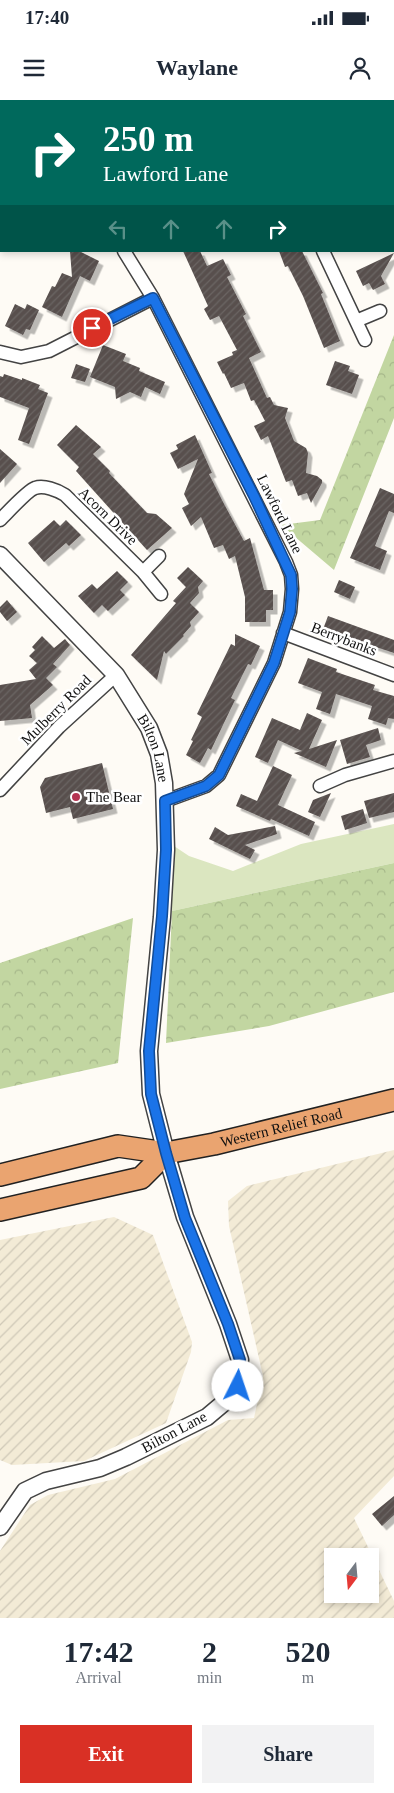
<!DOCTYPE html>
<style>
body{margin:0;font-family:"Times New Roman",serif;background:#f2f2f3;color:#1f2937;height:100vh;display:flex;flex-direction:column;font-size:19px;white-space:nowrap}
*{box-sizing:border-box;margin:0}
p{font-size:16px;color:#747a83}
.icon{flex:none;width:28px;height:28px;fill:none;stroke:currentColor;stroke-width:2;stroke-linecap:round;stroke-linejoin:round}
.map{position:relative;height:1518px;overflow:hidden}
.drawer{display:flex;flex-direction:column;background:#fff;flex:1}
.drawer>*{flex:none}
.banner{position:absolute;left:0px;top:0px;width:395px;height:152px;box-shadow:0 2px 8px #0003;background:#00695c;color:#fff;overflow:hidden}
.needle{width:32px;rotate:196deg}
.buttons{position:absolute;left:324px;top:1448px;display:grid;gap:10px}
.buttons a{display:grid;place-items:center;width:55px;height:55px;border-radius:0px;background:#fff;box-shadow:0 2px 8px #0003;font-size:25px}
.pin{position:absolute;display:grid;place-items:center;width:42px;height:42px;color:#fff;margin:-21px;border:2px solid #fff;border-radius:50%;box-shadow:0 1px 5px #0007}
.me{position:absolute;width:55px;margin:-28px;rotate:4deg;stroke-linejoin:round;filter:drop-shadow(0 0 4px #0008)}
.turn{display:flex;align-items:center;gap:18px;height:105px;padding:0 20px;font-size:22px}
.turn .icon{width:65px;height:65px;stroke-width:2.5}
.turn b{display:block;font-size:35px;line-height:42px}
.lanes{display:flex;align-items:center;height:48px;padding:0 20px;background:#0003;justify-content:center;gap:25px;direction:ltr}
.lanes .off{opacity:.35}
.eta{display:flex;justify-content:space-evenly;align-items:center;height:85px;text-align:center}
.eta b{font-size:30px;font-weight:600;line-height:35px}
.button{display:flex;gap:10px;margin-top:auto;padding:10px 20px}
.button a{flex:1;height:58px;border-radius:0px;background:#d93025;color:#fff;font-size:20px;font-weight:600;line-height:58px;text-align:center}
.button a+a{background:#f2f2f3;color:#1f2937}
.status{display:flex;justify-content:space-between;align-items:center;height:35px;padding:0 25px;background:#fff;direction:ltr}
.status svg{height:14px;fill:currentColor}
header{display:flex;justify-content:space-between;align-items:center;height:65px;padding:0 20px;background:#fff;font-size:22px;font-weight:600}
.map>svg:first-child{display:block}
.farmland{fill:url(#farmland-furrows);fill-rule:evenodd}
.grass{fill:#dbe6c0}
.forest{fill:url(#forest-crowns)}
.building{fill:url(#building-hatch);filter:url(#shadow)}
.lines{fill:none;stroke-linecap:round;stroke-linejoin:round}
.minor-casing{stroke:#434343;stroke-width:15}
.tertiary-casing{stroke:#434343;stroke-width:19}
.trunk-casing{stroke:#212121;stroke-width:24}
.minor{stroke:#fff;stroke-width:12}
.tertiary{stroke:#fff;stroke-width:16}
.trunk{stroke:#eaa470;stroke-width:21}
.route-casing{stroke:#114b97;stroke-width:12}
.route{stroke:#1a73e8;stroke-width:9}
.poi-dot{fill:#b43451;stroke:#fff;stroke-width:2}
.labels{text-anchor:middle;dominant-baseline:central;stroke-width:5;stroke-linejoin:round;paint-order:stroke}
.street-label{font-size:15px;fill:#101010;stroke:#fff}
.poi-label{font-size:15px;fill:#101010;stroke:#fff;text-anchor:start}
</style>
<div class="status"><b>17:40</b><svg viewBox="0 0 49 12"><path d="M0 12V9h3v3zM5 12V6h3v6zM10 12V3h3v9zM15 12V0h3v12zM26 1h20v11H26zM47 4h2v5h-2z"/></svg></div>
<header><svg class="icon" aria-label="menu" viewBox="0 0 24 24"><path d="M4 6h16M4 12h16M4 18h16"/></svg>Waylane<svg class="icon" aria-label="person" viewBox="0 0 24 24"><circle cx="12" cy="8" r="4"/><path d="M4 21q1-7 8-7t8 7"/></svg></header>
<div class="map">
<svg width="394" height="1518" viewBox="0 0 394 1518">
<defs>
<pattern id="farmland-furrows" width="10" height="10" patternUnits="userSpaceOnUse" patternTransform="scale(1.25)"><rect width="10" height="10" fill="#f3ebd6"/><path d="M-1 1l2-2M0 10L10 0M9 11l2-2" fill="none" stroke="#cfc8b7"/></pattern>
<pattern id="forest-crowns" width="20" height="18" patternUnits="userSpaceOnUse" patternTransform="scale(1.25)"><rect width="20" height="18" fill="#c2d6a1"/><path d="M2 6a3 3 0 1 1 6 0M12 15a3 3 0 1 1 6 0" fill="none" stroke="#a6b78a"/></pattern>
<pattern id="building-hatch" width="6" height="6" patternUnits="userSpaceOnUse" patternTransform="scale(1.25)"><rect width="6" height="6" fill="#58504e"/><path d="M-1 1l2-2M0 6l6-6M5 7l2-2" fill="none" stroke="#6b6563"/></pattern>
<filter id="shadow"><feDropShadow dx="4.5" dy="4.5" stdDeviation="0" flood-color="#0004"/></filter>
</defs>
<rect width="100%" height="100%" fill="#fefbf5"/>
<path class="farmland" d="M394,1050V1376L354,1418L394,1501V1518H0V1451L30,1405L48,1395L115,1379L228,1320L254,1318L263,1276L229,1126L228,1101L247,1086ZM332,1456H370V1494H332Z
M114,1117L153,1135L192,1242L191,1252L166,1323L84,1361L12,1365L0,1360V1140Z"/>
<path class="grass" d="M394,724V763L172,811L171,744L189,756L233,771L301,744Z"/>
<path class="forest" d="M394,235V318L334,470L281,425L320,420Z
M394,763V892L269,926L166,943L172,811Z
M133,818L118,963L0,989V863Z"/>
<path class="building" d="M70,151H79L99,161L90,181L80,176L62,217L42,207L52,186L55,187L62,173L72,177Z
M183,151H200L207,166L223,159L231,175L227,177L246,214L243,216L261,252L249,258L267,298L270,297L274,305L288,308L285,318L294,341L306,348L308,353L306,373L317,376L322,380V383L311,403L307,393L298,396L292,380L286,382L268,336L261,340L254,326L265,321L254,300L251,301L244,283L231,288L224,273L223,274L217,262L233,255L232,252L237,250L219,216L210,220L204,209L208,206Z
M279,151H302L323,193L321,194L340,241L324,248L303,196L288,166L285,167Z
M394,153L381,176L385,184L373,190L369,183L363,186L356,171Z
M15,204L25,209L27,204L39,210L30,230L26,229L23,235L5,226Z
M103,245L126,254L123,261L140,268L139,271L165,282L160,294L145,287L141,297L130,292L116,299L115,287L90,277Z
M335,261L350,266L348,271L359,275L352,294L326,285Z
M76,264L90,269L85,282L71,278Z
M4,274L22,280V278L40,285L38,289L48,293L29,344L18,340L29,308L0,297V276L3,277Z
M76,325L101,347L93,354L110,371L109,373L147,413L156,414L172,428L147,450L76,371L79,367L57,345Z
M195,335L212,373L209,374L223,402L244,441L250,438L264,490H273V510H266V522H245V497L235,456L229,459L223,445L214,448L201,417L191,426L182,408L189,404L184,394L198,359L178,369L170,353L178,349L176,345Z
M0,349L17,364L0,383Z
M380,388L394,394V413L389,411L375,446L387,451L380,470L350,458Z
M54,420L60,426L66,420L81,435L69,446L66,443L44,462L28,443Z
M188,467L203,481L198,487L199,493L190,503L199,512L190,522L191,526L183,535L184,536L166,554L164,551L157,580L131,555L176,503L173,501L186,487L177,478Z
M117,471L128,482L120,490L125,495L108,511L102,505L94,513L78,496L92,484L97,489Z
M339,480L355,487L350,499L334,492Z
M7,500L17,512L7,521L0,512V507Z
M328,516L394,540V553L349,538L348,541L322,532Z
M235,534L260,546L251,565L248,564L231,598L235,600L211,650L208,648L200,663L186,655L193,641L191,640L202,617L197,614L231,544L235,546Z
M42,536L54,548L65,539L70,545L53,564L57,567L46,578L53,585L30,605L32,618L0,621V585L36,579L29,570L37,563L29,556L35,550L32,547Z
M308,558L337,569L336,572L375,585L373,590L394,596V619L388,618L386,625L368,619L372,606L336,594L330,614L316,609L322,592L298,583Z
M307,613L322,620L309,649L337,640L326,667L294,653L302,651L278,640L268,663L255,657L272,618L300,630Z
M378,628L381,640L366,645L370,657L347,664L340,640Z
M102,663L113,709L73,719L70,707L46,713L40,687L45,678Z
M273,666L292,675L278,705L315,722L309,736L271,719L270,721L236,706L241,694L257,701Z
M331,693L320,717L308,712L313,700Z
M394,693V712L369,718L364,701Z
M363,709L367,723L345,730L341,716Z
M275,726L277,734L245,745L255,750L250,759L209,739L215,727L228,735Z
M394,1396V1415L382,1426L372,1414Z"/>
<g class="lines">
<defs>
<path id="minor" d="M226,0L228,1
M301,1V0
M0,19L1,20
M124,151L153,198L286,462L291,475L292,489L290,512L274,563L219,675L206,686L165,701
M323,151L365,240
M356,221L380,211
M0,252L21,257L49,251L153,198
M0,420C7,413 28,390 35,388C44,385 57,390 65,395L143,472L161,494
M143,472L159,456
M283,533L394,575
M320,686L345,675L394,661
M0,690L59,627L116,575"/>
<g id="tertiary">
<path id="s1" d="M0,455L116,575L149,628L159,654L164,683L166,750L162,817L149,951L151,994L166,1053L185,1117L228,1224L240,1260L238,1286L226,1301L207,1317L126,1357L100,1368L46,1381L25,1391L0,1427"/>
</g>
<g id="trunk">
<path id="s2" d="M0,1075L118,1046L166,1053L214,1044L394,1000"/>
<path d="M0,1110L141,1078L166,1053"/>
</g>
</defs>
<use href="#minor" class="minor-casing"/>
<use href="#tertiary" class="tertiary-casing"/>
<use href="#trunk" class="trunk-casing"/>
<use href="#minor" class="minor"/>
<use href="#tertiary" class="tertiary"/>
<use href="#trunk" class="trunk"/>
</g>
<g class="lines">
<defs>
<path id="route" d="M92,228L153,198L254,396L291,475L292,489L290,512L274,563L219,675L206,686L165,701L166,750L162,816L149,951L151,994L166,1053L185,1118L228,1224L240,1260L238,1286"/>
</defs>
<use href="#route" class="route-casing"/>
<use href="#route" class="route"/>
</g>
<circle class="poi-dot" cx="76" cy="697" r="5"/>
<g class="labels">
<g class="street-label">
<text transform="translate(280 414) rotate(64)">Lawford Lane</text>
<text transform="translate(108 416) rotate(44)">Acorn Drive</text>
<text transform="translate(344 539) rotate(21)">Berrybanks</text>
<text transform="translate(56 610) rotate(-45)">Mulberry Road</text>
<text stroke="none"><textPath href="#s1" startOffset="250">Bilton Lane</textPath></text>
<text stroke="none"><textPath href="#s2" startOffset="288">Western Relief Road</textPath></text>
<text transform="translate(174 1332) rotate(-28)">Bilton Lane</text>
</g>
<g class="poi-label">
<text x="86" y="697">The Bear</text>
</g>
</g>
</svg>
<div class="buttons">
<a><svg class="needle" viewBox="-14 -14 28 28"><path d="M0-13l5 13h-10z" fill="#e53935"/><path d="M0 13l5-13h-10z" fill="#747a83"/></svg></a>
</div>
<div class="pin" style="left:92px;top:228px;background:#d93025"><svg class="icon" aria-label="arrive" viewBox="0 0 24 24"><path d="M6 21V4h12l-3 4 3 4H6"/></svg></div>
<svg class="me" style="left:238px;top:1286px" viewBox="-20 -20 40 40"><circle r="19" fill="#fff"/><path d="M0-13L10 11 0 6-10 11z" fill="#1a73e8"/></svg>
<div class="banner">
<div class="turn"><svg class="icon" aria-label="right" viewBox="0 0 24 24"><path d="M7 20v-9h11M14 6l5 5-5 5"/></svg><div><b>250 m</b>Lawford Lane</div></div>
<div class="lanes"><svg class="icon off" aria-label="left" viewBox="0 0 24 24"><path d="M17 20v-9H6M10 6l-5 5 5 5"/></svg><svg class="icon off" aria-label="ahead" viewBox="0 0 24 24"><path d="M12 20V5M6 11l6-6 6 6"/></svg><svg class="icon off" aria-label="ahead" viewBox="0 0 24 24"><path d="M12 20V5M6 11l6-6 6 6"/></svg><svg class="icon" aria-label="right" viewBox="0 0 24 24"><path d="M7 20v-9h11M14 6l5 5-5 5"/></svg></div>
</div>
</div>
<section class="drawer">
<div class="eta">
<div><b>17:42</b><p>Arrival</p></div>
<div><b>2</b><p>min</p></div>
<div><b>520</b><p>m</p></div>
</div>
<div class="button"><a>Exit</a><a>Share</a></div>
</section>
